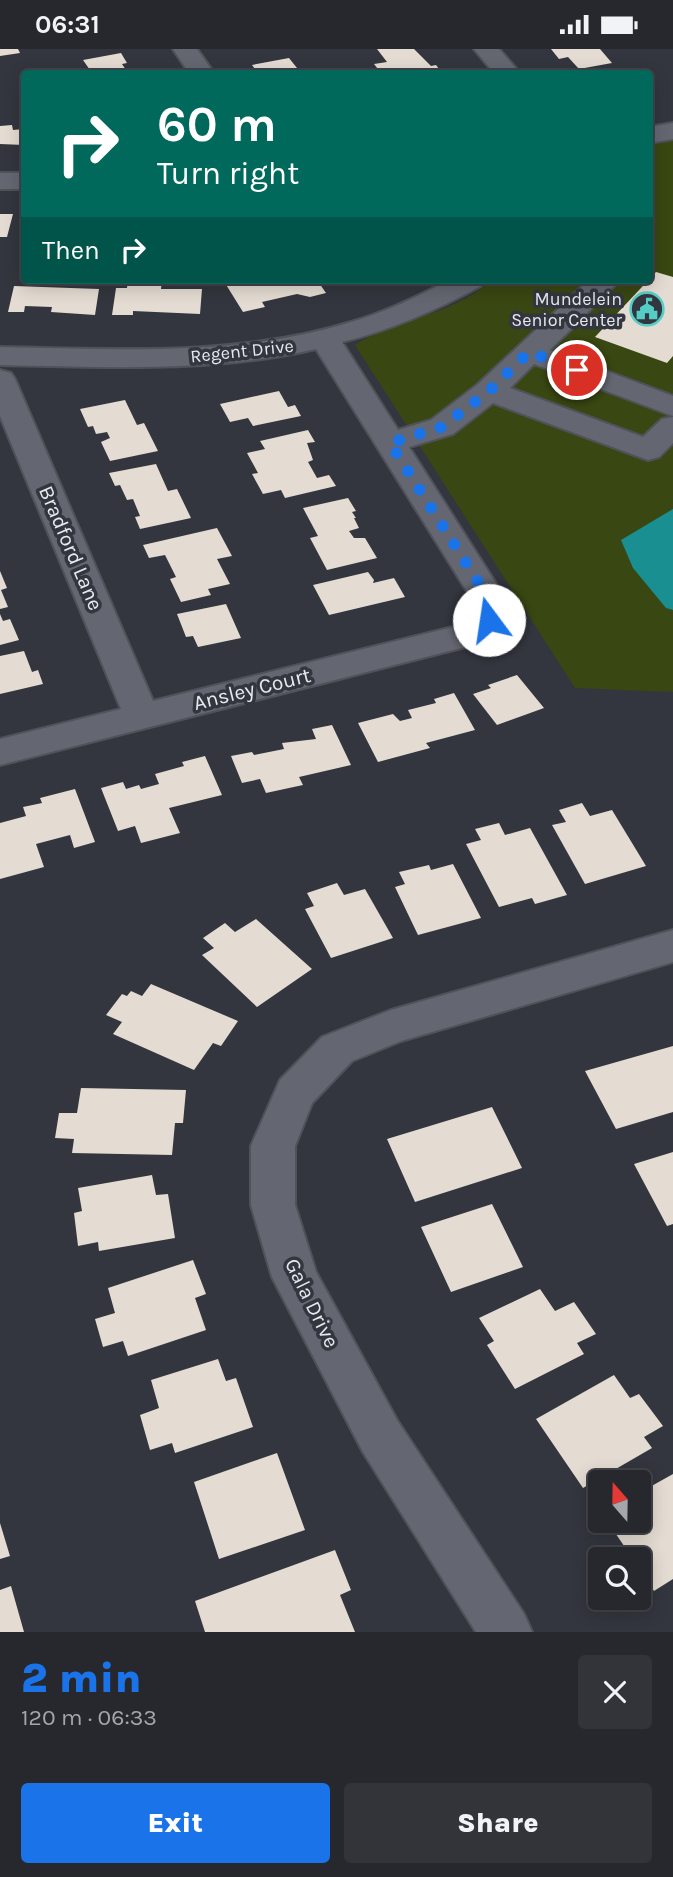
<!DOCTYPE html>
<meta charset="utf-8">
<style>
body{margin:0;font-family:Karla,sans-serif;background:#32343a;color:#f1f3f6;height:100vh;display:flex;flex-direction:column;font-size:26px;white-space:nowrap}
*{box-sizing:border-box;margin:0}
p{font-size:23px;color:#a4a6aa}
.icon{flex:none;width:38px;height:38px;fill:none;stroke:currentColor;stroke-width:2;stroke-linecap:round;stroke-linejoin:round}
.map{position:relative;height:1583px;overflow:hidden}
.panel{display:flex;flex-direction:column;background:#26282e;flex:1}
.panel>*{flex:none}
.hud{position:absolute;left:21px;top:21px;width:632px;height:214px;border-radius:7px;box-shadow:0 4px 18px #0003,0 0 0 2px #42444a;background:#00695c;color:#fff;overflow:hidden}
.needle{width:46px;rotate:340deg}
.tools{position:absolute;left:588px;top:1421px;display:grid;gap:14px}
.tools a{display:grid;place-items:center;width:63px;height:63px;border-radius:7px;background:#26282e;box-shadow:0 4px 18px #0003,0 0 0 2px #42444a;font-size:35px}
.pin{position:absolute;display:grid;place-items:center;width:60px;height:60px;color:#fff;margin:-30px;border:4px solid #fff;border-radius:50%;box-shadow:0 2px 7px #0007}
.me{position:absolute;width:77px;margin:-38px;rotate:346deg;stroke-linejoin:round;filter:drop-shadow(0 0 5px #0008)}
.turn{display:flex;align-items:center;gap:24px;height:147px;padding:0 21px;font-size:32px}
.turn .icon{width:91px;height:91px;stroke-width:2.5}
.turn b{display:block;font-size:49px;line-height:60px}
.then{display:flex;align-items:center;height:66px;padding:0 21px;background:#0003;gap:14px;font-size:26px}
.round{display:grid;place-items:center;flex:none;width:74px;height:74px;border-radius:7px;background:#32343a}
.headline{display:flex;align-items:center;justify-content:space-between;height:119px;padding:0 21px}
h1{font-size:42px;font-weight:800;line-height:52px;color:#1a73e8}
.button{display:flex;gap:14px;margin-top:auto;padding:14px 21px}
.button a{flex:1;height:80px;border-radius:7px;background:#1a73e8;color:#fff;font-size:28px;font-weight:800;line-height:80px;text-align:center}
.button a+a{background:#32343a;color:#f1f3f6}
.status{display:flex;justify-content:space-between;align-items:center;height:49px;padding:0 35px;background:#26282e;direction:ltr}
.status svg{height:19px;fill:currentColor}
.map>svg:first-child{display:block}
.green{fill:#394712}
.water{fill:#198f92}
.building{fill:#e4dcd2}
.lines{fill:none;stroke-linecap:round;stroke-linejoin:round}
.minor-casing{stroke:#50525a;stroke-width:4}
.minor{fill:#646771;fill-rule:evenodd}
.route{stroke:#1a73e8;stroke-width:12;stroke-dasharray:0 21.6}
.labels{text-anchor:middle;dominant-baseline:central;stroke-width:7;stroke-linejoin:round;paint-order:stroke}
.far-poi-label{font-size:18px;fill:#e7e9ef;stroke:#33363e;text-anchor:end}
.far-street-label{font-size:18px;fill:#e7e9ef;stroke:#33363e}
.street-label{font-size:21px;fill:#e7e9ef;stroke:#33363e}
</style>
<div class="status"><b>06:31</b><svg viewBox="0 0 49 12"><path d="M0 12V9h3v3zM5 12V6h3v6zM10 12V3h3v9zM15 12V0h3v12zM26 1h20v11H26zM47 4h2v5h-2z"/></svg></div>
<div class="map">
<svg width="673" height="1583" viewBox="0 0 673 1583">
<rect width="100%" height="100%" fill="#33363e"/>
<path class="green" d="M673,89V643L575,639L355,296C398,268 451,268 492,231H649V94Z"/>
<path class="water" d="M673,460V561L666,559L633,519L621,491Z"/>
<path class="building" d="M0,0H18L20,4L0,7Z
M377,0H414L431,17L436,16L442,24H381L374,15L387,13Z
M551,0H600L612,14L579,20L568,8L559,10Z
M121,4L127,14L122,15L128,24H92L83,11Z
M289,9L301,24H262L257,23L252,16Z
M12,76L13,81L24,80V96L0,95V77Z
M0,165H13L7,188H0Z
M656,223L673,228V307L667,314L595,288Z
M128,231H162L161,240H202L200,265L133,262V266H112L116,239H127Z
M239,231H317L326,244L310,248L297,245L262,253L265,258L243,263L225,234Z
M14,237L99,240L95,266L51,263L52,258L25,257L24,263H8Z
M279,342L288,358L295,356L301,367L253,377L248,369L230,373L220,355Z
M125,351L137,376L144,374L158,402L110,412L101,393L110,389L107,383L96,385L93,377L88,378L80,360Z
M308,381L315,393L307,394L313,411L308,413L317,429L329,426L336,437L285,449L281,441L263,445L252,425L258,424L247,404L265,400L260,392Z
M156,415L168,442L177,440L191,469L140,480L135,468L140,467L133,450L127,451L120,436L115,437L109,424Z
M348,449L356,462L352,463L356,469H354L359,479L349,482L354,489H365L377,509L327,521L310,489L318,487L303,459Z
M217,479L232,507L217,510L230,535L208,540L211,546L181,553L170,530L176,528L165,506L149,509L143,496Z
M0,522L7,539L1,541L8,558L0,560Z
M368,523L374,531L373,534L394,529L405,548L329,566L313,536Z
M226,555L241,589L198,598L193,587L186,588L177,565Z
M0,565L3,572L10,570L19,591L0,596Z
M24,602L32,623L38,621L43,635L0,645V607Z
M517,626L544,659L497,676L473,645L491,639L488,636Z
M454,644L475,681L426,694L430,699L378,713L358,674L393,665L400,672L412,669L408,661L436,654L434,650Z
M332,676L351,716L299,728L303,736L266,744L260,730L242,734L231,707L252,703L254,706L284,700L282,694L316,690L312,680Z
M205,707L222,746L169,759L180,784L141,794L135,777L118,782L101,739L123,733L126,740L139,736L141,740L159,735L155,725L184,717L182,713Z
M75,740L95,793L74,799L70,786L36,795L44,818L0,830V774L26,767L23,758L42,754L40,749Z
M582,754L590,767L612,761L646,817L585,835L552,776L566,773L559,761Z
M499,774L505,786L530,779L567,846L535,855L532,849L499,858L466,795L481,791L475,780Z
M453,815L481,869L418,886L395,838L405,835L399,823L429,816L431,821Z
M337,834L344,846L365,840L393,889L331,909L305,860L314,857L307,844Z
M256,870L312,920L257,958L202,906L214,899L203,889L225,874L235,883Z
M151,935L238,972L221,997L213,994L194,1021L113,985L122,973L106,966L122,945L127,947L131,942L142,947Z
M673,997V1063L616,1080L585,1022Z
M81,1039L186,1041L183,1074H175L172,1106L72,1104L74,1090L55,1089L59,1064H77Z
M492,1058L522,1119L415,1153L387,1090Z
M673,1103V1175L667,1177L634,1115Z
M152,1126L156,1146L168,1145L175,1189L99,1202L98,1193L78,1197L74,1164L82,1162L78,1139Z
M492,1155L523,1218L451,1243L421,1178Z
M193,1211L206,1245L195,1249L206,1281L128,1307L123,1292L103,1298L95,1270L115,1264L108,1239Z
M540,1240L555,1262L574,1253L596,1285L577,1294L584,1305L515,1340L487,1296L494,1292L479,1269Z
M218,1310L226,1332L236,1329L253,1378L175,1404L172,1394L150,1401L140,1366L159,1359L151,1331Z
M614,1326L630,1349L639,1345L663,1377L644,1388L652,1399L583,1439L536,1370Z
M277,1404L305,1481L219,1510L194,1433Z
M673,1425V1530L654,1542L639,1519V1510H633L607,1472H639V1444Z
M0,1474L10,1507L0,1510Z
M335,1501L351,1541L340,1546L355,1583H205L195,1552Z
M11,1537L24,1583H0V1541Z"/>
<g class="lines">
<defs>
<path id="minor" d="M173,0H197L214,24H189Z
M474,0H499L520,24H494Z
M673,74V90L649,94V78Z
M0,124H24V140H0Z
M449,231H485L481,237C436,261 392,281 342,293L398,381L431,371L478,335L589,231H620L550,301L673,347V367L534,315L510,339L643,388L662,370L673,368V394L659,408L648,411L493,354L453,385L409,398L502,544L509,561L501,579L489,592L0,716V690L121,660L0,367V321L11,324L15,330L153,652L465,575L475,561L468,544L316,300C214,324 104,318 0,316V298C115,300 239,308 351,273C386,263 417,248 449,231Z
M673,881V913L401,992L352,1012L312,1054L295,1097V1156L316,1223L397,1371L524,1565L532,1583H476L363,1403L272,1228L251,1156V1097L280,1031L322,988L391,961Z"/>
</defs>
<use href="#minor" class="minor-casing"/>
<use href="#minor" class="minor"/>
</g>
<g class="lines">
<path class="route" d="M489,571L492,561L485,544L390,394L442,378L489,342L529,303L577,321"/>
</g>
<defs>
<symbol id="civic-ring" viewBox="-11 -11 22 22"><circle r="9.5" fill="#33363e" stroke="#54cdc6" stroke-width="1.5"/><path d="M-.6-6.5H3V-4.5H.6V-3L4-1V1h2V6H-6V1h2V-1L-.6-3ZM-1.2 2.5V6h2.4V2.5Z" fill="#54cdc6"/></symbol>
</defs>
<g fill-rule="evenodd">
<use href="#civic-ring" x="628" y="241" width="38" height="38"/>
</g>
<g class="labels">
<g class="far-poi-label">
<text x="622" y="250">Mundelein<tspan x="622" dy="21">Senior Center</tspan></text>
</g>
<g class="far-street-label">
<text transform="translate(242 302) rotate(-6)">Regent Drive</text>
</g>
<g class="street-label">
<text transform="translate(71 499) rotate(67)">Bradford Lane</text>
<text transform="translate(252 640) rotate(-14)">Ansley Court</text>
<text transform="translate(312 1254) rotate(64)">Gala Drive</text>
</g>
</g>
</svg>
<div class="tools">
<a><svg class="needle" viewBox="-14 -14 28 28"><path d="M0-13l5 13h-10z" fill="#e53935"/><path d="M0 13l5-13h-10z" fill="#a4a6aa"/></svg></a>
<a><svg class="icon" aria-label="search" viewBox="0 0 24 24"><circle cx="10" cy="10" r="6"/><path d="M15 15l6 6"/></svg></a>
</div>
<div class="pin" style="left:577px;top:321px;background:#d93025"><svg class="icon" aria-label="arrive" viewBox="0 0 24 24"><path d="M6 21V4h12l-3 4 3 4H6"/></svg></div>
<svg class="me" style="left:489px;top:571px" viewBox="-20 -20 40 40"><circle r="19" fill="#fff"/><path d="M0-13L10 11 0 6-10 11z" fill="#1a73e8"/></svg>
<div class="hud">
<div class="turn"><svg class="icon" aria-label="right" viewBox="0 0 24 24"><path d="M7 20v-9h11M14 6l5 5-5 5"/></svg><div><b>60 m</b>Turn right</div></div>
<div class="then">Then<svg class="icon" aria-label="right" viewBox="0 0 24 24"><path d="M7 20v-9h11M14 6l5 5-5 5"/></svg></div>
</div>
</div>
<section class="panel">
<div class="headline"><div><h1>2 min</h1><p>120 m · 06:33</p></div><a class="round"><svg class="icon" aria-label="close" viewBox="0 0 24 24"><path d="M6 6l12 12M18 6L6 18"/></svg></a></div>
<div class="button"><a>Exit</a><a>Share</a></div>
</section>
